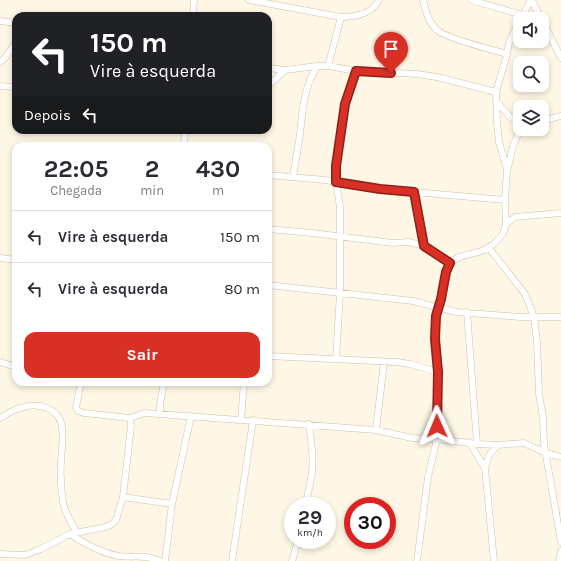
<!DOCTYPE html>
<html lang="pt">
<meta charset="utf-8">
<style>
body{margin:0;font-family:Karla,sans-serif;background:#f7f7f7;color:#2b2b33;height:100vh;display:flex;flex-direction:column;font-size:15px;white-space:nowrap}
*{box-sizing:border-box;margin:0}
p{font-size:13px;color:#7c7c81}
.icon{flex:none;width:22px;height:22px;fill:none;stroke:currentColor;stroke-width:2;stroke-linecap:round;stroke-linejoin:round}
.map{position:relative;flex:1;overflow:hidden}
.details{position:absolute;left:12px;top:142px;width:260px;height:244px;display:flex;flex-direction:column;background:#fff;border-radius:12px;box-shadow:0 2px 6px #0003}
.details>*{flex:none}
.banner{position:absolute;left:12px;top:12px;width:260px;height:122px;border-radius:12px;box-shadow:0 2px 6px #0003;background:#202124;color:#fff;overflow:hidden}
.tools{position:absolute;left:513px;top:12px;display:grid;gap:8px}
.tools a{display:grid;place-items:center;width:36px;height:36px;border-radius:8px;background:#fff;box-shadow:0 2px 6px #0003;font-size:20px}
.speed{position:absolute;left:284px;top:497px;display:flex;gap:8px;font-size:20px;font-weight:700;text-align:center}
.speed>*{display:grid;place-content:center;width:52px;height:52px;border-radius:50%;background:#fff;box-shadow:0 2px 6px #0003;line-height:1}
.speed small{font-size:10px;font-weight:400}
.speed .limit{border:6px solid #d22;background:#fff;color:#111}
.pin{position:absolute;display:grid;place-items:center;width:34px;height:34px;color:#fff;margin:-41px -17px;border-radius:50% 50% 50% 0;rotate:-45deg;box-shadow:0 0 4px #0007}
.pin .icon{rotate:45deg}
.me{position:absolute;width:44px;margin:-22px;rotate:359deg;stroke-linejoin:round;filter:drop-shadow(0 0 3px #0008)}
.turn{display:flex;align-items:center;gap:14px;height:84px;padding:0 12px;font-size:18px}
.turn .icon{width:52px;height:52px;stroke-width:2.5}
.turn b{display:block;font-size:28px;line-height:34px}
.then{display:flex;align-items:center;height:38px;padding:0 12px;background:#0003;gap:8px;font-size:15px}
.eta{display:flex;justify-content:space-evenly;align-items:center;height:68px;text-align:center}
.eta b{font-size:24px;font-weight:700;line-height:28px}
.action{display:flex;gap:8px;margin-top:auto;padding:8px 12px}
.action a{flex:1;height:46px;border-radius:12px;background:#d93025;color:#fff;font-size:16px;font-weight:700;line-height:46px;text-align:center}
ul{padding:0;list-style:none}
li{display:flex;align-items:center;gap:12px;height:52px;padding:0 12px;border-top:1px solid #e1e1e2}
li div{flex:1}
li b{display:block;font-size:15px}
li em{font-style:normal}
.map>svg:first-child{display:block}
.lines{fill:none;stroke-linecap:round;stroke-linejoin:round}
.minor-casing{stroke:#d1bfa9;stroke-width:7}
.minor{stroke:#fff;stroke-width:6}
.route-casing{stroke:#8d1f18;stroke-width:10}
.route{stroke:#d93025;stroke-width:7}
</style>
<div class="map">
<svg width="561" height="561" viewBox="0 0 561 561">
<rect width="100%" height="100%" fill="#fef7e5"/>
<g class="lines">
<defs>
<path id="minor" d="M249,0L341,17C356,17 372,14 379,0
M423,0C426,11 428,22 437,30C445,38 493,50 507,54
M471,0L522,15
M532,0L541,19
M193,16L194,0
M521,18L531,0
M542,20L561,58
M0,21L16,23
M0,62L5,58L16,42
M328,66L341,17
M268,68L285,70
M0,86L16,87
M268,86L285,70L317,66H328L356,71L417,74L437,77L496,92
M497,102L510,117L520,124
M542,121L561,116
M184,146L185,130
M507,170L499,142L497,122L496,92L507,54L509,43L520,19
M268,175L325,180L380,189L505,200
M293,177C295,163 298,149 300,134C303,107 303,90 317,66
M415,192L424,246
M506,224L515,217L561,213
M268,229L312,233L393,243L409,242L424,246L450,263
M489,248L525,294L534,317L537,341L539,394L543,417L544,444L561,542
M0,258L16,260
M268,285L413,301L456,312L520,317H561
M467,312L477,444
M268,356L397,362L410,364L438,372
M336,359L340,293V207L336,182V166L345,104L356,71
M0,362L16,367
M81,382L76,407L78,411L84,413L130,418
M160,413V404L164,382
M0,418C13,410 25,404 40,406C70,412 62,439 61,462C60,475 61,489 63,502C65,513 71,523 77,532
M241,420L244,382
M376,430L384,362
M469,442L485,468
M123,497L172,504
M306,506C307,494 311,483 312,472C314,456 311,440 309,424
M70,534L106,527L112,524L116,520L123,497L131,426L130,418L145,413L376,430L412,438L437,439L477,444L498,445L524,443L546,453L561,457
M0,554L25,555L41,549L70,534C85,544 101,553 119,556C136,558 143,554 160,561
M165,561L172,504L191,416
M232,561L253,420
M292,561L298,540
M417,561L428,477L437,439L438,372L435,339L436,316L441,299L446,272L450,263L459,257L482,251L494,244L503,234L506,224L505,200L507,172L513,146L518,134L522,129
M494,561L485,468L489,455L498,445
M559,561L561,551"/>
</defs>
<use href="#minor" class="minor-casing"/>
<use href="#minor" class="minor"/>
</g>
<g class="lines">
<defs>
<path id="route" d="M391,73L356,71L345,104L336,166V182L380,189L414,192L424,246L450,263L446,272L441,299L436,316L435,339L438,372L437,426"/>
</defs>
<use href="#route" class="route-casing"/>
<use href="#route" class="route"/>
</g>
</svg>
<div class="tools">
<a><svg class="icon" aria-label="sound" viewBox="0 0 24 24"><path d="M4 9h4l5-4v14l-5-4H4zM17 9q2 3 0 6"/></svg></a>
<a><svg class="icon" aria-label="search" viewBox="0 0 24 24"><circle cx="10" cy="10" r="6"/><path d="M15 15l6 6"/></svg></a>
<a><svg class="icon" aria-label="layers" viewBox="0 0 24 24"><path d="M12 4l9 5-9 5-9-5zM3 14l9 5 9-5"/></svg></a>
</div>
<div class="speed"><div>29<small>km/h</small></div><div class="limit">30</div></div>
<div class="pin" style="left:391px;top:73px;background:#d93025"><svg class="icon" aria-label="arrive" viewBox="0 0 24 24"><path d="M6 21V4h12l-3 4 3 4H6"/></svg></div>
<svg class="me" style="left:437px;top:426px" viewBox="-20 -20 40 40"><path d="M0-17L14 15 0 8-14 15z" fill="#d93025" stroke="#fff" stroke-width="4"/></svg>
<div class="banner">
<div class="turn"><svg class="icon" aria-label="left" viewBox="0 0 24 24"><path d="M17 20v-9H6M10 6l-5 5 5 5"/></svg><div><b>150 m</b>Vire à esquerda</div></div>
<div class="then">Depois<svg class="icon" aria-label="left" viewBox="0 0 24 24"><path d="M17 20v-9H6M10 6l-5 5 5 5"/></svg></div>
</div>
<section class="details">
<div class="eta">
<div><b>22:05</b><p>Chegada</p></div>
<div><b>2</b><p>min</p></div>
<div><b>430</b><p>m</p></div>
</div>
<ul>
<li><svg class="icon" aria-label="left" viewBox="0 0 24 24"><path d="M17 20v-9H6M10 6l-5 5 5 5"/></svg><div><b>Vire à esquerda</b></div><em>150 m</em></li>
<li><svg class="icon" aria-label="left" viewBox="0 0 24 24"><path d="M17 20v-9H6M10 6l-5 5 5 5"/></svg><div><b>Vire à esquerda</b></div><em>80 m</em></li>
</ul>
<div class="action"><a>Sair</a></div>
</section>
</div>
